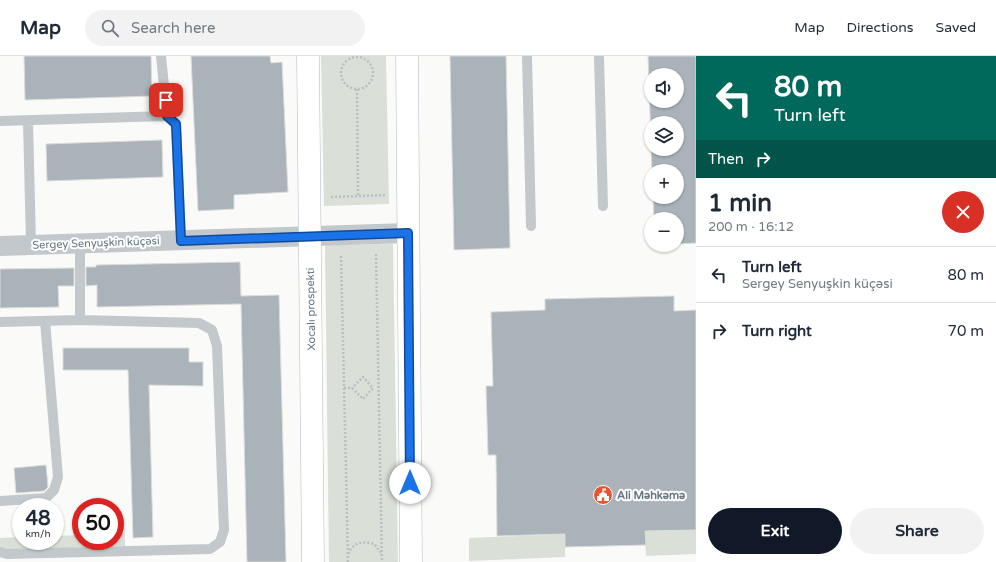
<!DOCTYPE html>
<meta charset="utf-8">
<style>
body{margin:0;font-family:"Varela Round",sans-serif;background:#f2f2f3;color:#1f2937;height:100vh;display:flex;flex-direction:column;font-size:15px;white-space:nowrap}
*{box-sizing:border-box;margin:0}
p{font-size:13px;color:#747a83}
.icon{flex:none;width:22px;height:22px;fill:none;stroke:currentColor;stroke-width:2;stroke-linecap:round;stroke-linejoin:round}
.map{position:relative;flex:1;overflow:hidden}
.details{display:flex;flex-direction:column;background:#fff;width:300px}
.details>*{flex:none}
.top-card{background:#00695c;color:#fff;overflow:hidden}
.controls{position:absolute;left:644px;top:12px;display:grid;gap:8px}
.controls a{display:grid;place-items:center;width:40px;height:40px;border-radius:50%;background:#fff;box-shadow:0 1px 3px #0004;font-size:20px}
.speed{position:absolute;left:12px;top:442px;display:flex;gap:8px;font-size:20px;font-weight:700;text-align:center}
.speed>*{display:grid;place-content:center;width:52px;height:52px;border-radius:50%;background:#fff;box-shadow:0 1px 3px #0004;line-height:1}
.speed small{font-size:10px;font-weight:400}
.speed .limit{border:6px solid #d22;background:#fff;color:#111}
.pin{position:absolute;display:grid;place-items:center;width:34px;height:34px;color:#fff;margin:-17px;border-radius:8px;box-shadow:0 2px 6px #0006}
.me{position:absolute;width:44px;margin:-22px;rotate:0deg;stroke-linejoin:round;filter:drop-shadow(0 0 3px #0008)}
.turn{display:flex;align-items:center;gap:14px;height:84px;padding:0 12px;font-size:18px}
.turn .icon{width:52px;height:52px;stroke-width:2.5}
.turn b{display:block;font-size:28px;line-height:34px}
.then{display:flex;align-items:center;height:38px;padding:0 12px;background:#0003;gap:8px;font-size:15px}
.round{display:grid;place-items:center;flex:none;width:42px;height:42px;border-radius:21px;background:#f2f2f3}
.headline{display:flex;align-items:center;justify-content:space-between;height:68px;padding:0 12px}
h1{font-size:24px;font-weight:800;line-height:30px}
.primary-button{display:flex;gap:8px;margin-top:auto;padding:8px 12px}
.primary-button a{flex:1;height:46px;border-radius:24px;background:#111827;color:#fff;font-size:16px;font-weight:800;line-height:46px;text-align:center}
.primary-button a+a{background:#f2f2f3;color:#1f2937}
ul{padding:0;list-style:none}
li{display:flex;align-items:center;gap:12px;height:56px;padding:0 12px;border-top:1px solid #e0e1e3}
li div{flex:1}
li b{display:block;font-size:15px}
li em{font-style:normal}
header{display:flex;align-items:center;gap:24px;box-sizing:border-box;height:56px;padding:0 20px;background:#fff;border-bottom:1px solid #e0e1e3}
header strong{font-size:19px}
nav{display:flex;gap:22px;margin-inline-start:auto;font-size:14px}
.search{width:280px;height:36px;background:#f2f2f3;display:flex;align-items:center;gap:10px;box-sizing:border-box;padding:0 14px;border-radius:22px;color:#747a83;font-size:15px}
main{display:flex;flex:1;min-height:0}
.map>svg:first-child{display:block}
.green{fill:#dadfd7}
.building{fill:#aab3b9;stroke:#dcdcda;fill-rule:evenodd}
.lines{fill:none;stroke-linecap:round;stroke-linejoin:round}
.secondary-casing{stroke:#b3babf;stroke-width:23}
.path{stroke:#bbbfc2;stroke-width:2.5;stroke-dasharray:2 2;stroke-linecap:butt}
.service{stroke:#c3c8cc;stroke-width:10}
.minor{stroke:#c3c8cc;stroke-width:20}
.secondary{stroke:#fff;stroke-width:22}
.route-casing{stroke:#114b97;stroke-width:10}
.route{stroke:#1a73e8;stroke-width:7}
.labels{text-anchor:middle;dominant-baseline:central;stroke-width:4;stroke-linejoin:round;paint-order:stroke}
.street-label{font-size:11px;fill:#657683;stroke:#fff}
.poi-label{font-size:11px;font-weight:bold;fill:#657683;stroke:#fff;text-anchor:start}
</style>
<header>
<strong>Map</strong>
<div class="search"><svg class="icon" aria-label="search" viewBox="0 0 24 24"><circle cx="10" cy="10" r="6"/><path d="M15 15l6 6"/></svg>Search here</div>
<nav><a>Map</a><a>Directions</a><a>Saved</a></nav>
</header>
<main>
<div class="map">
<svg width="696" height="506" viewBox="0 0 696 506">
<rect width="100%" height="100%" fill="#fafaf8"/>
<path class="green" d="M321,0H386L389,148L324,150Z
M393,188L398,506H329L325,189Z
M696,474V498L646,500L645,475Z
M115,477H125V490L6,494L0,491V482L21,481V485H55V480L81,479V485H115Z
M565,478V501L469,505V482Z"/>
<path class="building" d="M24,0H151L152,40L25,44Z
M191,0H270L271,7L282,6L288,136L234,139V153L198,155Z
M450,0H506L510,192L454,194Z
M648,0H696V187L677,188V163H654L653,141H677V115H652L651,93H677V67H651V86ZM651,19H677V45H651Z
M162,84L163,121L47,125L46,88Z
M240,206L241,240L279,239L286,506H247L241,248L97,251V229L86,230V211H96V209Z
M74,212V230H58L59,251L0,252V213Z
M674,240V255L696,254V474L645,475L646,489L565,491V478L497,480L496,399H488L486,330H493L491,256L545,254V243Z
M63,292H189V306H203V330L149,329L153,481L133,482L128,314H63Z
M46,409L48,431L44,435L16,437L14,412Z"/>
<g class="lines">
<defs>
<path id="secondary" d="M308,0L313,506
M407,0L411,506"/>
</defs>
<use href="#secondary" class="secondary-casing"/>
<path class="path" d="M341 17a16 16 0 1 1 32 0a16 16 0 1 1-32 0Z
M357,33L358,140
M331,141L386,139
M376,198L382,506
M341,200L348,502
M344,332H352L363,343L373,332L363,321L352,332
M348,506C346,490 360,483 374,488L382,498"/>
<path class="service" d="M161,0L167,60
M527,0L531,170
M599,0L603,150
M0,65L167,60L176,68L181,185
M28,65L31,189
M80,264V188
M0,266L80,264L199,267L212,274L217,290L224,474L220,486L210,493L7,498L0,496
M0,445L46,442L54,434L58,421L45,265"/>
<path class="minor" d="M0,190L408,177"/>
<use href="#secondary" class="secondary"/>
</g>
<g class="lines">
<defs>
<path id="route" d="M166,44L167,60L176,68L181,185L408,177L410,427"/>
</defs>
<use href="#route" class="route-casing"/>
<use href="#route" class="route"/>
</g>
<defs>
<symbol id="civic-disc" viewBox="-11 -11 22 22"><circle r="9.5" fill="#e4572e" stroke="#fff"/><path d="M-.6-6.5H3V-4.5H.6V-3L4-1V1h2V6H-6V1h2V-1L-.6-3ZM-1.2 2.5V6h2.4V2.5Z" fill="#fff"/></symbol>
</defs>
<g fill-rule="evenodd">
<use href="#civic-disc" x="592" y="428" width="22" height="22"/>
</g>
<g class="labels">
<g class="street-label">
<text transform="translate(96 187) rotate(-2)">Sergey Senyuşkin küçəsi</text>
<text transform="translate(311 253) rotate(-91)">Xocalı prospekti</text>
</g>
<g class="poi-label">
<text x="617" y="439">Ali Məhkəmə</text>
</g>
</g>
</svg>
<div class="controls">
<a><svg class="icon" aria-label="sound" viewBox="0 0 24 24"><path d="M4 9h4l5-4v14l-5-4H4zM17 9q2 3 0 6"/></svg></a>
<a><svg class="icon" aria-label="layers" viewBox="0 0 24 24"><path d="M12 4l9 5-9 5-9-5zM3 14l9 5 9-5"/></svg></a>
<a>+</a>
<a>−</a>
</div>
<div class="speed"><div>48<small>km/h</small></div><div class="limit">50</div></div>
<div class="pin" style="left:166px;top:44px;background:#d93025"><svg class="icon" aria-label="arrive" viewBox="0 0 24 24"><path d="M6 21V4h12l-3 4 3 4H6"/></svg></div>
<svg class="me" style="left:410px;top:427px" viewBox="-20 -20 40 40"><circle r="19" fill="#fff"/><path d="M0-13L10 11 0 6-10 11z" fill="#1a73e8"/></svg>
</div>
<section class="details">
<div class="top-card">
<div class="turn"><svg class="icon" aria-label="left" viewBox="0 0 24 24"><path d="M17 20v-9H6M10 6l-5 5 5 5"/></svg><div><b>80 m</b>Turn left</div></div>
<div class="then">Then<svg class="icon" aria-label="right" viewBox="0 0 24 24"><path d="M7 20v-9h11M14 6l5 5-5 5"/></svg></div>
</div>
<div class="headline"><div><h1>1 min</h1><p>200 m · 16:12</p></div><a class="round" style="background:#d93025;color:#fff"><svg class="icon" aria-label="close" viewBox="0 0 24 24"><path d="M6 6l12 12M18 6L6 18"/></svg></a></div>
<ul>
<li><svg class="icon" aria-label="left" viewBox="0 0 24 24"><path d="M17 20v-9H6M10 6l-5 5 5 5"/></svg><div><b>Turn left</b><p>Sergey Senyuşkin küçəsi</p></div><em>80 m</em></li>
<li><svg class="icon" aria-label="right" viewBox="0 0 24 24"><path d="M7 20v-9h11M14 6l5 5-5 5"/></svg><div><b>Turn right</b></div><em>70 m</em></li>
</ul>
<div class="primary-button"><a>Exit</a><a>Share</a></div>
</section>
</main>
